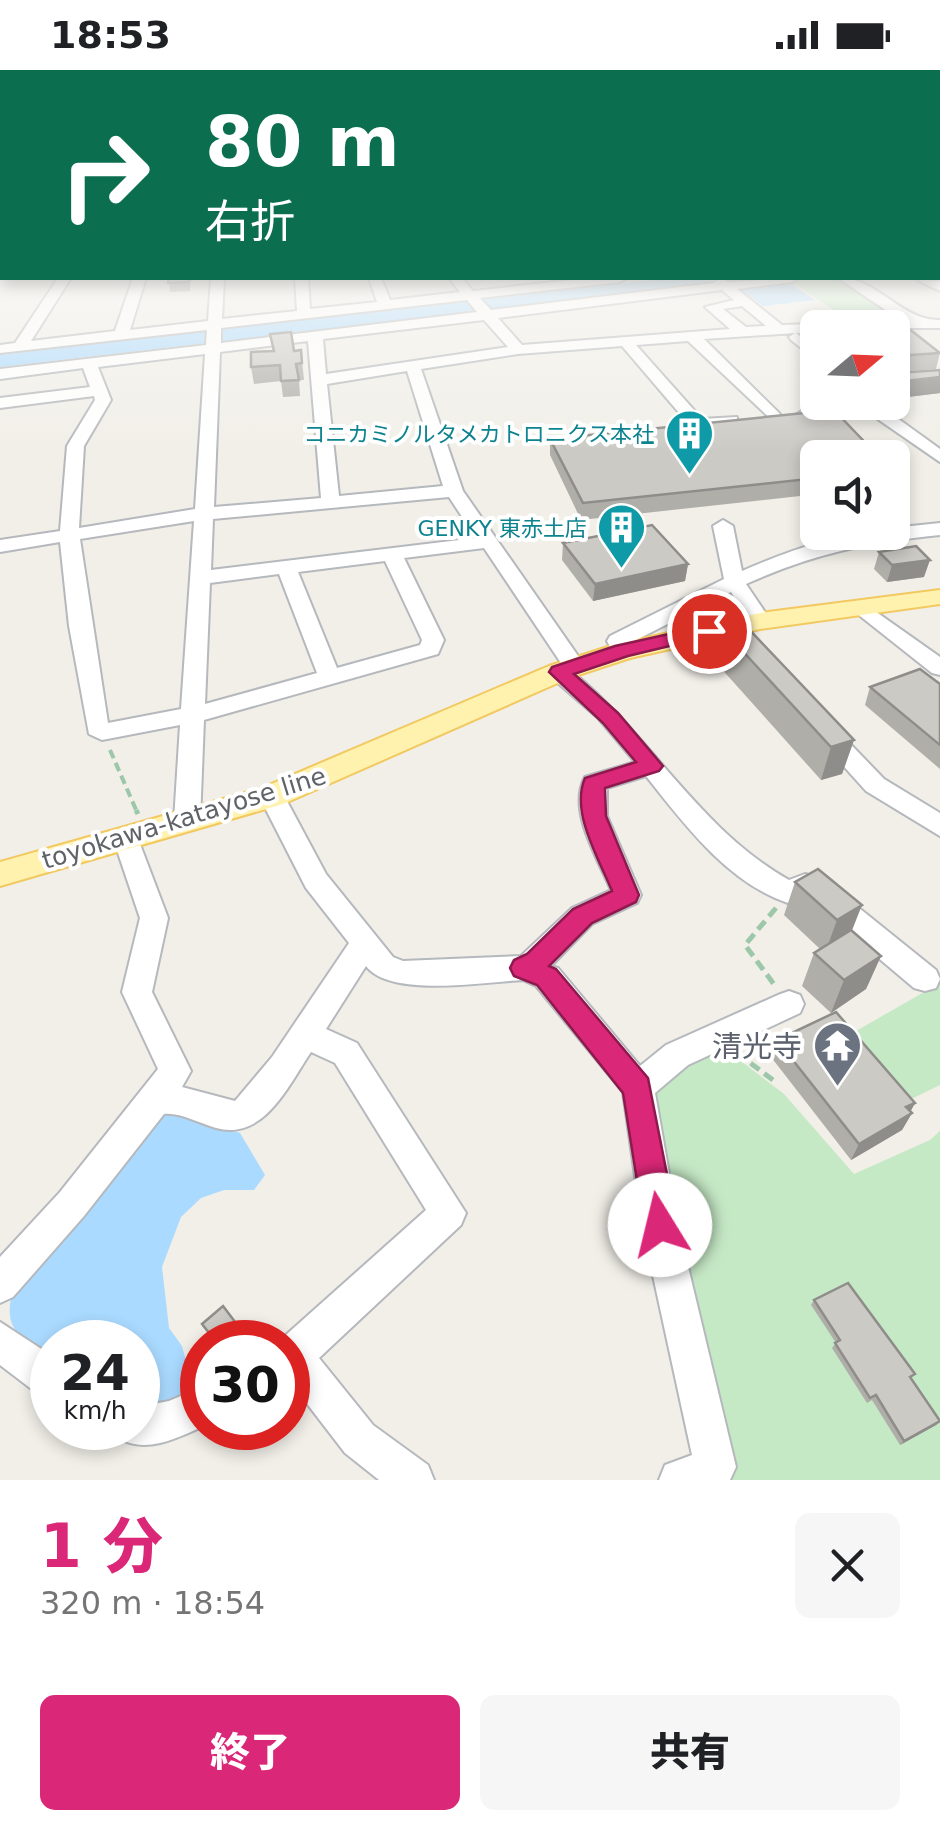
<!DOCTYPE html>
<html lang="ja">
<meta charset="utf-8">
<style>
body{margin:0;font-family:"DejaVu Sans","Noto Sans JP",sans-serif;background:#f6f6f6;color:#202124;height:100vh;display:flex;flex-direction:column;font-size:38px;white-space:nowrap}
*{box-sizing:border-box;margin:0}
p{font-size:32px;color:#757577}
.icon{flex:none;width:55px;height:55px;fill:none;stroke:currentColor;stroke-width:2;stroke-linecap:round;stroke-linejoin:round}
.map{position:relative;height:1410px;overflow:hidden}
.sheet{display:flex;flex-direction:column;background:#fff;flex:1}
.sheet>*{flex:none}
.banner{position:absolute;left:0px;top:0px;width:940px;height:210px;box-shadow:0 5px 15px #0003;background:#0b6e4f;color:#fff;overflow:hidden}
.needle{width:65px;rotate:71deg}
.buttons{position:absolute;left:800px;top:240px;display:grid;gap:20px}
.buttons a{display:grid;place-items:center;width:110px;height:110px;border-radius:15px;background:#fff;box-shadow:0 5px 15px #0003;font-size:50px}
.speed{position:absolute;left:30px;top:1250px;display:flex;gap:20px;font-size:50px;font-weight:700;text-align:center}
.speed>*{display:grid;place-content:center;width:130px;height:130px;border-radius:50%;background:#fff;box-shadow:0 5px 15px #0003;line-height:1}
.speed small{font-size:25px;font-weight:400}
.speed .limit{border:15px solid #d22;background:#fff;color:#111}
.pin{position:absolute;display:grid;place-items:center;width:85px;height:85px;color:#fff;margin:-42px;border:5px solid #fff;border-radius:50%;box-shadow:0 2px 10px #0007}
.me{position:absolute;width:110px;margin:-55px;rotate:351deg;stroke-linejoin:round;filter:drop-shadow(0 0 8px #0008)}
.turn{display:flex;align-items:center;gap:35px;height:210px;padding:0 40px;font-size:45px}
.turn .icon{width:130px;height:130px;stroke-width:2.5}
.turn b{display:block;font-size:70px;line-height:85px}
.round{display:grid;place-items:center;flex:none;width:105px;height:105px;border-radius:15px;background:#f6f6f6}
.headline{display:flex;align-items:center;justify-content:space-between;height:170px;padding:0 40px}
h1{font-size:60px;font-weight:800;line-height:75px;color:#db2777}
.cta{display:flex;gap:20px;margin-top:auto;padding:20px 40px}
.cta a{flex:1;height:115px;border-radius:15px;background:#db2777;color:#fff;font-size:40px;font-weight:800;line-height:115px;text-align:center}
.cta a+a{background:#f6f6f6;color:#202124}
.status{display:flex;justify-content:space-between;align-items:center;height:70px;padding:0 50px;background:#fff;direction:ltr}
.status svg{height:28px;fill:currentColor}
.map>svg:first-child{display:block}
.green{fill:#c5e8c5}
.water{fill:#aadaff}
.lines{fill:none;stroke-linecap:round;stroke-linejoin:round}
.river{fill:#aadaff;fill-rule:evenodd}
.minor-casing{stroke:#b5b8bc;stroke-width:4}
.major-casing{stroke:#f2c960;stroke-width:4}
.path-far1{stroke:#9cc7a9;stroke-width:4;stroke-dasharray:9 5;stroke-linecap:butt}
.path{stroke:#9cc7a9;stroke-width:5;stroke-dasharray:11 6;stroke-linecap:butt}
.minor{fill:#fff;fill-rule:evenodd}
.major{fill:#fff2af;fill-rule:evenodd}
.wall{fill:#afaea9}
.shaded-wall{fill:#8f8d8a}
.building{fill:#cccac5;stroke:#8f8d8a;stroke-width:2.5}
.route{fill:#db2777;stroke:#8e194d;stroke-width:2.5}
.labels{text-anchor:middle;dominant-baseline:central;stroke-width:8;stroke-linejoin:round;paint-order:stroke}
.far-culture-label{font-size:22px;fill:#0d838f;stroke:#fff;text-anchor:end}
.street-label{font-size:25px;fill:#5f6368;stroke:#fff}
.near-worship-label{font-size:30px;fill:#5b616d;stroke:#fff;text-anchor:end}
</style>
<div class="status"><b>18:53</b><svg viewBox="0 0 49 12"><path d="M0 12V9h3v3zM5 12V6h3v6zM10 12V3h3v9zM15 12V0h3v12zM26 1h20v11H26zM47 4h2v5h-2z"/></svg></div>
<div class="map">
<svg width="940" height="1410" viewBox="0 0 940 1410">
<rect width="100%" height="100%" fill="#f1efe8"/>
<path class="green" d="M842,208L910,252L854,254L788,209Z
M940,913V1015L905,1032L849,965Z
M716,972L784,1024L854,1104L930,1070L940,1061V1410H729L648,1022Z"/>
<path class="water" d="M788,212L815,230L763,236L738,218Z
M164,1041L240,1063L265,1105L254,1120H224L201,1128L181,1147L162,1197L169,1258L182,1276L194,1320L163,1335L138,1337V1272H52V1288C18,1266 0,1259 15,1214Z"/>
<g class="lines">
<path class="river" d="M671,208H723L714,214L0,297V285Z"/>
<defs>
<path id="minor" d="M940,185V193L938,194V186Z
M2,189V200L0,201V190Z
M58,208H71L31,271L115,261L133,208H146L130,260L208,251L211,208H224L222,249L297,241L295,208H308L310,239L377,232L369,208H381L390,230L460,222L449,208H462L473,221L590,208H627L620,212L480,228L491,240L714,213L720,208L728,212L798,208L792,212L737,219L782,255L902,251L838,208C876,206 901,251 940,250V258H818V262L796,263L818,279V291L791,270L789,267L795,263L704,269L780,344V350L774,352L688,271L636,275L702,349L737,347V355L692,358L622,276L518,284L421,299L463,421L585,596L574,603C651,667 701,761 789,810L805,804L823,809L936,900L940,909L936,918L925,921L914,918L805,826L788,833C728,813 684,754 646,706L607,718V746L641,825L637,833L592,854L551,896L558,898L640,996L666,975L778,925L789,921L800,925L804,934L800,943L688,995L655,1023L678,1155L736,1397L730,1410H659L665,1395L692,1385L642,1155L623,1022L536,916L523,910C484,912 390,928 366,896L326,959L357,973L466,1143L461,1155L319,1288L373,1355L428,1395L434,1410H379L345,1383L295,1318L288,1315V1272H278L426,1140L335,993L311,982C288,1016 264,1071 216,1058C199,1053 179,1042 164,1044L84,1146L13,1227L0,1233V1187L60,1122L158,999L122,922L140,848L113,768L117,761H135L168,848L152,922L191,1001L182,1017L235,1031L272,987L349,873L306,818L259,726L263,720H281L326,804L393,887L403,891L521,886L572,838L611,820C598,789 567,740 585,707L635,692L598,648L551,607L548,602L551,597L563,596L484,478L404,488L444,570L438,584L204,650L200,751L196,758H178L174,751L180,655L102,670L89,664L69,556L60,472L0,482V470L60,461L67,376L95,330L94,326L0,338V328L90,317L83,298L0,309V299L206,275L207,260L0,283V275L15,273ZM722,220L734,230L705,237L730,259L522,275L498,248ZM467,230L477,242L221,273V258ZM742,236L766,256L746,257L723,239ZM484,250L508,277L326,304L323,269ZM308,271L321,428L214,437L220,282ZM205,284L195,439L79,458L84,376L111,330L98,297ZM407,301L443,416L339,426L327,314ZM449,427L476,468L211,500L213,449ZM194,451L181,639L108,653L80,469ZM385,491L422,570L420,575L337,598L298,502ZM279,504L317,603L205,634L210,513Z
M917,208L940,212V221L919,211Z
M856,332H875L940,379V392L869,343L805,349L797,344L805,339Z
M723,450L733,456L742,501C791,480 839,462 892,462V458L940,453V465C868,472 813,484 746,514L771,551L768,556H752L731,522L630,573L634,581L631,586H615L607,571L610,566L724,509L713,456Z
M862,532L940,587V605L932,603L855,542L851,538Z
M825,654L833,656L884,709L940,743V766L866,721L813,662Z
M0,1252L52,1286V1330L38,1324L0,1295Z
M202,1317V1357C177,1368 150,1382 124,1371L118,1358H138V1337L169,1331Z"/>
<path id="major" d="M940,520V534L760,559L630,588L569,608L283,734L0,816V792L262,718L549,596L614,575L760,543Z"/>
</defs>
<use href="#minor" class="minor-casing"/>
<use href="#major" class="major-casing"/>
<path class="path-far1" d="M110,680L137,742"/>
<path class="path" d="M136,740L138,744
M776,838L745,875L776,917
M737,983L777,1013"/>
<use href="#minor" class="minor"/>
<use href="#major" class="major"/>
</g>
<path class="wall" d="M169,208H191L190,221L170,222Z
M892,258L940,282L936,299L896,302L940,323L892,329Z
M270,264L294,281L301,280L304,310H299L300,326L283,327L281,311L254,314L251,297L273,281Z
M550,369L818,388V424L581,450L550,385Z
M563,473L688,494L685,511L593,531L562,490Z
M879,482L924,507L887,512L874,499Z
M726,563L854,670L842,704L821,710L719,596Z
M940,614V699L865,635L870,617Z
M795,812L881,886L866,919L831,943L802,916L814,883L820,879L784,845Z
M777,970L915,1033L910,1042L912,1043L902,1060L851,1090L771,987Z
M814,1230L911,1308L940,1351L936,1355L900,1375L872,1330L867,1333L832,1278L836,1273L811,1235Z"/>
<path class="shaded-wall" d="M940,307V323L892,329L897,312Z
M930,490L924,507L887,512L892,495Z
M688,494L685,511L593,531L595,514Z
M854,670L842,704L821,710L831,677Z
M862,835L849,868L825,883L837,850Z
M881,886L866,919L831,943L844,910Z
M915,1033L908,1046L912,1043L902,1060L851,1090L859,1074L906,1037Z
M940,1351L936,1355L900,1375L904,1371Z"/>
<path class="building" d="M169,208H189L188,212L168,213Z
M903,254L940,283L896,286L893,299L897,303L940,300V307L897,312L892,308V258H864Z
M291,262L294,281L301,280L302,293L296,294L299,310L281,311L280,295L251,297V282L274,281L270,264Z
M834,340L880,388H818V408L583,433L550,369Z
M652,455L688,494L595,514L563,473Z
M916,476L930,490L892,495L879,482Z
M744,554L854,670L831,677L726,563Z
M920,599L940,614V675L870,617Z
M818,799L862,835L837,850L795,812Z
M851,860L881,886L844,910L814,883Z
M836,942L915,1033L906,1037L912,1043L859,1074L777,970Z
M848,1213L915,1304L910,1307L940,1351L904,1371L876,1325L870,1328L835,1273L840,1270L814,1230Z
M223,1236L245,1265L237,1272H216L202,1254Z"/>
<linearGradient id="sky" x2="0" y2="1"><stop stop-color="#8fc3f1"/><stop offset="0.48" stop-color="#f9f8f5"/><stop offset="1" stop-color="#f9f8f5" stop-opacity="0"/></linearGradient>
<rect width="940" height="382" fill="url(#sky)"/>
<path class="route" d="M709,555L719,561L716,565L628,586L574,604L618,643L663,696L659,701L605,718L606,746L639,825L636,832L592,853L549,896L556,899L648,1008L677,1155L672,1166L660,1171L649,1166L644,1155L623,1023L537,915L514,906L510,898L514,890L527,884L573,839L612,821C599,789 570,742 585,708L636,692L603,653L549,602L552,597L615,576Z"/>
<defs>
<symbol id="building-pin" viewBox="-11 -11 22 30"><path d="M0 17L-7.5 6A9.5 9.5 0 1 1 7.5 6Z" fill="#0f9aa8" stroke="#fff"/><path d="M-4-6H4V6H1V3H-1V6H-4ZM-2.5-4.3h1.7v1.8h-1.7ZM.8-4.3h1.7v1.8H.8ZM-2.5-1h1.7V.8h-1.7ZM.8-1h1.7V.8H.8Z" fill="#fff"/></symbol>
<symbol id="temple-pin" viewBox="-11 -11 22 30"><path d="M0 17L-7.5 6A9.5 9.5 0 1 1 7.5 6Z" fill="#6b7280" stroke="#fff"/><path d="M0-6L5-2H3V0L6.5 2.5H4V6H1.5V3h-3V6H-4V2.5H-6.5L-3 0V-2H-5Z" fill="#fff"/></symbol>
</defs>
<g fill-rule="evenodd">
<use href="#building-pin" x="662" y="336" width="55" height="75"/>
<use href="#building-pin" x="594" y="430" width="55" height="75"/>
<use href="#temple-pin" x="810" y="948" width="55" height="75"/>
</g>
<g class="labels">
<g class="far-culture-label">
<text x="654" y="364">コニカミノルタメカトロニクス本社</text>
<text x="587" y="458">GENKY 東赤土店</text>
</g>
<g class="street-label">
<text transform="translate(184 748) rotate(-17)">toyokawa-katayose line</text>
</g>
<g class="near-worship-label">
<text x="802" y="976">清光寺</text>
</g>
</g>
</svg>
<div class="buttons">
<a><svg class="needle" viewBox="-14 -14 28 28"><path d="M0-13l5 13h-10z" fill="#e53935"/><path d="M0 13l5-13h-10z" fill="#757577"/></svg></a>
<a><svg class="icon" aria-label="sound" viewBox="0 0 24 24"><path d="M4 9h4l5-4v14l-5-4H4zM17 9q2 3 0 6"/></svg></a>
</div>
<div class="speed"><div>24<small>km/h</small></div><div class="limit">30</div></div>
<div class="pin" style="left:709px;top:561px;background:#d93025"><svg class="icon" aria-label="arrive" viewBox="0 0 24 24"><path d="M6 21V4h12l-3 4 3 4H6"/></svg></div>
<svg class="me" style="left:660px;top:1155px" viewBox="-20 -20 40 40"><circle r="19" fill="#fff"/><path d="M0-13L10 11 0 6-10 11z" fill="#db2777"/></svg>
<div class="banner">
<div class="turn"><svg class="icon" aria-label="right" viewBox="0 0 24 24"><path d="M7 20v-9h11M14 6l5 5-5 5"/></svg><div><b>80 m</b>右折</div></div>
</div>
</div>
<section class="sheet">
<div class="headline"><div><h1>1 分</h1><p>320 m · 18:54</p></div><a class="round"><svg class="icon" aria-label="close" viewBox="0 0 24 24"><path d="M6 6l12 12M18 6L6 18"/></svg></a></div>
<div class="cta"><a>終了</a><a>共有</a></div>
</section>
